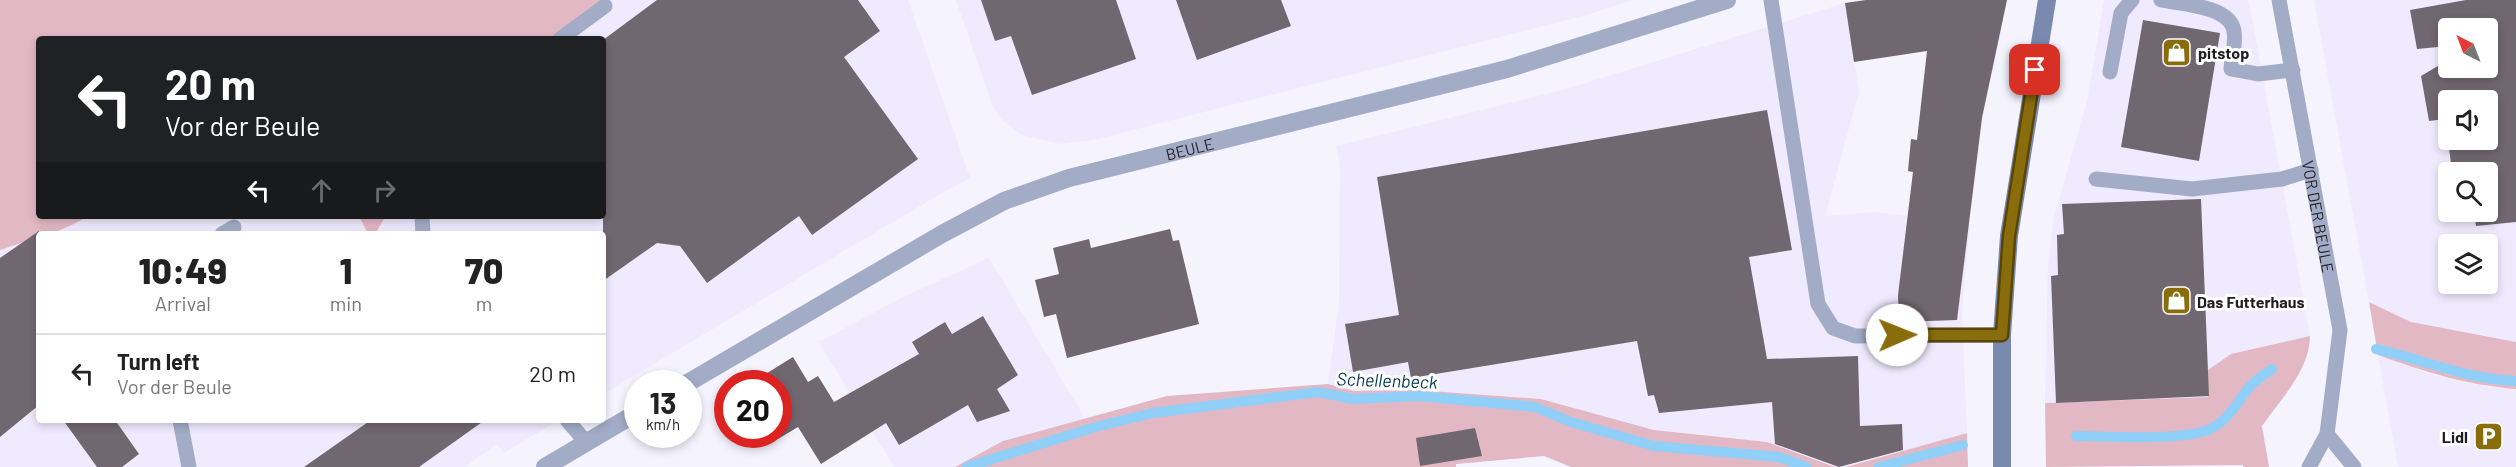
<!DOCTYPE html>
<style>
body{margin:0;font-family:Barlow,sans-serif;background:#f2f2f2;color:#222;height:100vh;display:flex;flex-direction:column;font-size:22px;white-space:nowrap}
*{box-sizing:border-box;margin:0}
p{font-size:20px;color:#767676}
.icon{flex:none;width:33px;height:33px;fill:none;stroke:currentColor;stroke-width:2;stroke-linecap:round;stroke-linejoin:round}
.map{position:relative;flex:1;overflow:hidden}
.drawer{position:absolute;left:36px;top:231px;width:570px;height:192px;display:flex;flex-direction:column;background:#fff;border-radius:6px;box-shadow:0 3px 9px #0003}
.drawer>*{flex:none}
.guide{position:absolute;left:36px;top:36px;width:570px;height:183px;border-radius:6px;box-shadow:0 3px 9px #0003;background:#202124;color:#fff;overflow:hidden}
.needle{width:39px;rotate:318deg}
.buttons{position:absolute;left:2438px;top:18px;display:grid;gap:12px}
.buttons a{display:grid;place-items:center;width:60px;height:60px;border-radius:6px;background:#fff;box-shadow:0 3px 9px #0003;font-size:30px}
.speed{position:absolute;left:624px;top:370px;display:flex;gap:12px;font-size:30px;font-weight:700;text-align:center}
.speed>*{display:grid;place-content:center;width:78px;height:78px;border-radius:50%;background:#fff;box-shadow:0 3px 9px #0003;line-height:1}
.speed small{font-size:15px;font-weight:400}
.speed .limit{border:9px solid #d22;background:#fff;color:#111}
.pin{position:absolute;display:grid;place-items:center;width:51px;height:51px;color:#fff;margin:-26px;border-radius:12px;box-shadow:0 3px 9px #0006}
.me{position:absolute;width:66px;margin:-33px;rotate:89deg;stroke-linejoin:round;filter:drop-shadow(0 0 4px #0008)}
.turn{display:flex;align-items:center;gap:21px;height:126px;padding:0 30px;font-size:27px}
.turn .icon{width:78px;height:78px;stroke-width:2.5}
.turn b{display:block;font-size:42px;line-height:51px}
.lanes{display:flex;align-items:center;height:57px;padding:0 30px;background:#0003;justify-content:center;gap:30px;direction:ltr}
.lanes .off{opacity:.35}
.eta{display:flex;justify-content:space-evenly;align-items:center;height:102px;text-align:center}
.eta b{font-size:36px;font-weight:800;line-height:42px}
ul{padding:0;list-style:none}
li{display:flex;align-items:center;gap:18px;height:78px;padding:0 30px;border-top:2px solid #e0e0e0}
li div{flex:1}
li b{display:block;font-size:22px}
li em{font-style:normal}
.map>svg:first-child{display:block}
.built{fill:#efeafe;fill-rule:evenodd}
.green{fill:#e3b8c5}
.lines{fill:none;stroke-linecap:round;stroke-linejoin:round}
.stream{stroke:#90cff7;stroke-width:10}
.building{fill:#716770}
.lane{stroke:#a2acc6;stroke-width:15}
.street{stroke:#a2acc6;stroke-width:18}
.secondary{stroke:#7a89ae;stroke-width:18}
.route-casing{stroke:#594607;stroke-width:15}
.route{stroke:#896c0b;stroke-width:10}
.labels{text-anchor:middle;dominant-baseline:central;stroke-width:6;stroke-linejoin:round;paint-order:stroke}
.poi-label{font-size:16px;font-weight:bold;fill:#1f1e23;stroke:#fff;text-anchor:start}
.street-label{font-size:16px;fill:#1f1e23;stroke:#fff}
.water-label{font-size:18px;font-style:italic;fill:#033953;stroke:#fff}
</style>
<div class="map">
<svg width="2516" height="467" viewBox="0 0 2516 467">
<rect width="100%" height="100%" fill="#f5f3fd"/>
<path class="built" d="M607,0H908L970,178L935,197L603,394V234H375L386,216H603V39H555Z
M956,0H1633L1583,16L1093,140L1060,144L1022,135L1001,119L993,107Z
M2104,0H2247L2250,7L2310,336L2231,354L2208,397L2045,403L2048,266L2054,217L2088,97Z
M2314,0H2516V342L2411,322L2369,302ZM2448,28H2487V68H2448ZM2448,100H2487V140H2448ZM2448,172H2487V212H2448ZM2448,244H2487V284H2448Z
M1845,3L1859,91L1825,216L1875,212L1970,224L1962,312L1967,433L1846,467H1835L1767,442L1654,430L1541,399L1417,390L1354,391L1328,384L1339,303L1340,164L1336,146L1566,89Z
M89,216H359L368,234H48Z
M39,237V420H559L504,453L497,444L465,467H0V250Z
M989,258L1085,418L1003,441L955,467H894L819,342L903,297Z
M2378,355L2433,375L2484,386L2516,389V467H2398Z"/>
<path class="green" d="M0,0H607L555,39H39V216H89C73,224 57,234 39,234V237L0,250Z
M359,216H386L375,234H368Z
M2369,302L2411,322L2516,342V389C2466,385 2425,372 2378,355Z
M2310,336C2310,370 2280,400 2262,426L2269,467H2243V465L2046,467L2045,403L2208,397V370L2231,354Z
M1328,384L1354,391L1417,390L1541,399L1654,430L1767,442L1835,467H1571L1544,456L1456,464V467H955L1003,441L1167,396Z
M1967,433L1968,467H1846Z"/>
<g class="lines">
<path class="stream" d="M2376,349C2426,360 2464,379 2516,381
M2076,436C2106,436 2190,442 2214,427C2229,418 2237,403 2247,390C2254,381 2263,375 2272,369
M967,467L1095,427L1153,413L1318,392L1353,399L1419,396L1535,407L1571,422L1654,446L1779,457L1806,467
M1879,467L1963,445"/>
</g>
<path class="building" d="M657,0H858L880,31L844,57L918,159L812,235L799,216L707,283L680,246L657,243L603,281V40Z
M981,0H1116L1136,59L1032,95L1011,36L995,41Z
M1176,0H1281L1291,26L1197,60Z
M1866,0H2007L1982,118L1957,320L1899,322L1898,295L1913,172L1908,171L1911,139L1917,140L1927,51L1854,62L1845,3Z
M2466,0H2516V222L2476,226L2474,212H2487V172H2452L2448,140H2487V100H2448V139L2445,119L2429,121L2421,76L2448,60V68H2487V28H2448V46L2417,49L2410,10Z
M2143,20L2220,33L2199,161L2121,147Z
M1767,110L1792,250L1749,257L1767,359L1858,356L1860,426L1902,424L1903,450L1839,467L1775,444L1772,402L1659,413L1654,395L1648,396L1637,341L1411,378L1408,362L1353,372L1345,324L1399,315L1377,177Z
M2201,199L2209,396L2056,403L2051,276L2058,275L2057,235L2064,234L2062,204Z
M1170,229L1173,241L1179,240L1199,324L1067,358L1056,314L1044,317L1035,280L1059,274L1053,248L1089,239L1091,248Z
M39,231V405L0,437V258Z
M983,316L1018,375L997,389L1010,411L977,422L968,405L899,445L886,423L821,464L798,427L778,439V384H769L764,375L793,357L808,382L818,376L834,402L919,354L912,342L945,322L952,334Z
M63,420H115L139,454L122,467H97Z
M371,420H485L419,467H304Z
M1475,428L1482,456L1420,466L1416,438Z"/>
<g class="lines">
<g class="lane">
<path d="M1771,0L1818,304L1833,328L1855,336L2002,335"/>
<path d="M2161,0C2182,4 2230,6 2234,31C2236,43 2232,57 2231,69L2258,74L2293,70"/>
<path id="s1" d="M2279,0L2340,330L2327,434L2309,467"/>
<path d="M560,39L605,6"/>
<path d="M2110,72L2121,13L2132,0"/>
<path d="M2096,179L2192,189L2282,179L2311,170"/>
<path d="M422,216L423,234"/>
<path d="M222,234L234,227"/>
<path d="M180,420L189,467"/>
<path d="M567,420L586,442"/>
<path d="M2327,434L2354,467"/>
</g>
<g class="street">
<path id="s2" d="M686,384L942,234L1004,201L1069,178L1507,69L1727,0"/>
<path d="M545,467L638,412"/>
</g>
<path class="secondary" d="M2002,467V335L2009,236L2047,0"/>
</g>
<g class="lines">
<defs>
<path id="route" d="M1897,335H2002L2009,236L2035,70"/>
</defs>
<use href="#route" class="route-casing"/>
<use href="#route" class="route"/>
</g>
<defs>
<symbol id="shop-square" viewBox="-11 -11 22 22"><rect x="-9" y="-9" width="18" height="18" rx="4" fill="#896c0b" stroke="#fff"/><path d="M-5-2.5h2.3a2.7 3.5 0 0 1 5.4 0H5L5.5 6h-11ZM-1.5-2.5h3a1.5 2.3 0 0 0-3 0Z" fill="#fff"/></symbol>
<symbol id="parking-square" viewBox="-11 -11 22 22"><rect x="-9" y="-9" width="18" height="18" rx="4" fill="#896c0b" stroke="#fff"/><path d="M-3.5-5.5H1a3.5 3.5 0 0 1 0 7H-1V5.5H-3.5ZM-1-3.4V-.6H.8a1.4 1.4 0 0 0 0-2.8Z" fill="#fff"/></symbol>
</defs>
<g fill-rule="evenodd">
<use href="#shop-square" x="2160" y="36" width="33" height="33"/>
<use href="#shop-square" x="2160" y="284" width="33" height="33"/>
<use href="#parking-square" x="2472" y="420" width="33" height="33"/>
</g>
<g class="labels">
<g class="poi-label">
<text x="2198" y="52">pitstop</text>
<text x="2197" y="301">Das Futterhaus</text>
<text x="2468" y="436" text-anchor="end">Lidl</text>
</g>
<g class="street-label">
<text stroke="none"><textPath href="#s2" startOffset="560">BEULE</textPath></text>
<text stroke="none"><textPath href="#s1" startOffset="220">VOR DER BEULE</textPath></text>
</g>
<g class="water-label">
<text transform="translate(1387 380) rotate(2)">Schellenbeck</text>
</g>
</g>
</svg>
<div class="buttons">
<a><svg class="needle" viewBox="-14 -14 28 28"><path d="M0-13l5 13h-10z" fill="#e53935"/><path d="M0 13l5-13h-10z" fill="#767676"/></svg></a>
<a><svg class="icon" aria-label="sound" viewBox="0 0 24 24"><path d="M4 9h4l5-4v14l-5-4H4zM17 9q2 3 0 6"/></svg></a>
<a><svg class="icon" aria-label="search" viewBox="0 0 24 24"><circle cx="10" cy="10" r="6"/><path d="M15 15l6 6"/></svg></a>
<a><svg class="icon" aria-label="layers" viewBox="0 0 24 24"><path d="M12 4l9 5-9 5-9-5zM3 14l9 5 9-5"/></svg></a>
</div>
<div class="speed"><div>13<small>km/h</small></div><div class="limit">20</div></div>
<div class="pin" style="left:2035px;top:70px;background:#d93025"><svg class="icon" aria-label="arrive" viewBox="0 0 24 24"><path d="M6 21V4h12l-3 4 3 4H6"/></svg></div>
<svg class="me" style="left:1897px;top:335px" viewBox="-20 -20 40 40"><circle r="19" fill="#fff"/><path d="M0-13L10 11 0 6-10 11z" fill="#896c0b"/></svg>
<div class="guide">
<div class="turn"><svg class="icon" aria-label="left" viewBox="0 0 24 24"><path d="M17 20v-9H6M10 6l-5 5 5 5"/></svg><div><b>20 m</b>Vor der Beule</div></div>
<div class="lanes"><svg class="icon" aria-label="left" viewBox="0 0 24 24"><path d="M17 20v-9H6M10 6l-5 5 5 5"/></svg><svg class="icon off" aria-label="ahead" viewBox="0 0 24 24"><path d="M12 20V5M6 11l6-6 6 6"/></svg><svg class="icon off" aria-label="right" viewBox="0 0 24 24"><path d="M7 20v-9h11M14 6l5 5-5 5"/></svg></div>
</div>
<section class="drawer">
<div class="eta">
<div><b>10:49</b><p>Arrival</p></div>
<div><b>1</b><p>min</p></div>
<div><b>70</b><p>m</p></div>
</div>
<ul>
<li><svg class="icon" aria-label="left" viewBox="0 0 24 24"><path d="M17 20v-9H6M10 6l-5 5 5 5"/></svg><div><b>Turn left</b><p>Vor der Beule</p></div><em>20 m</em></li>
</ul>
</section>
</div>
